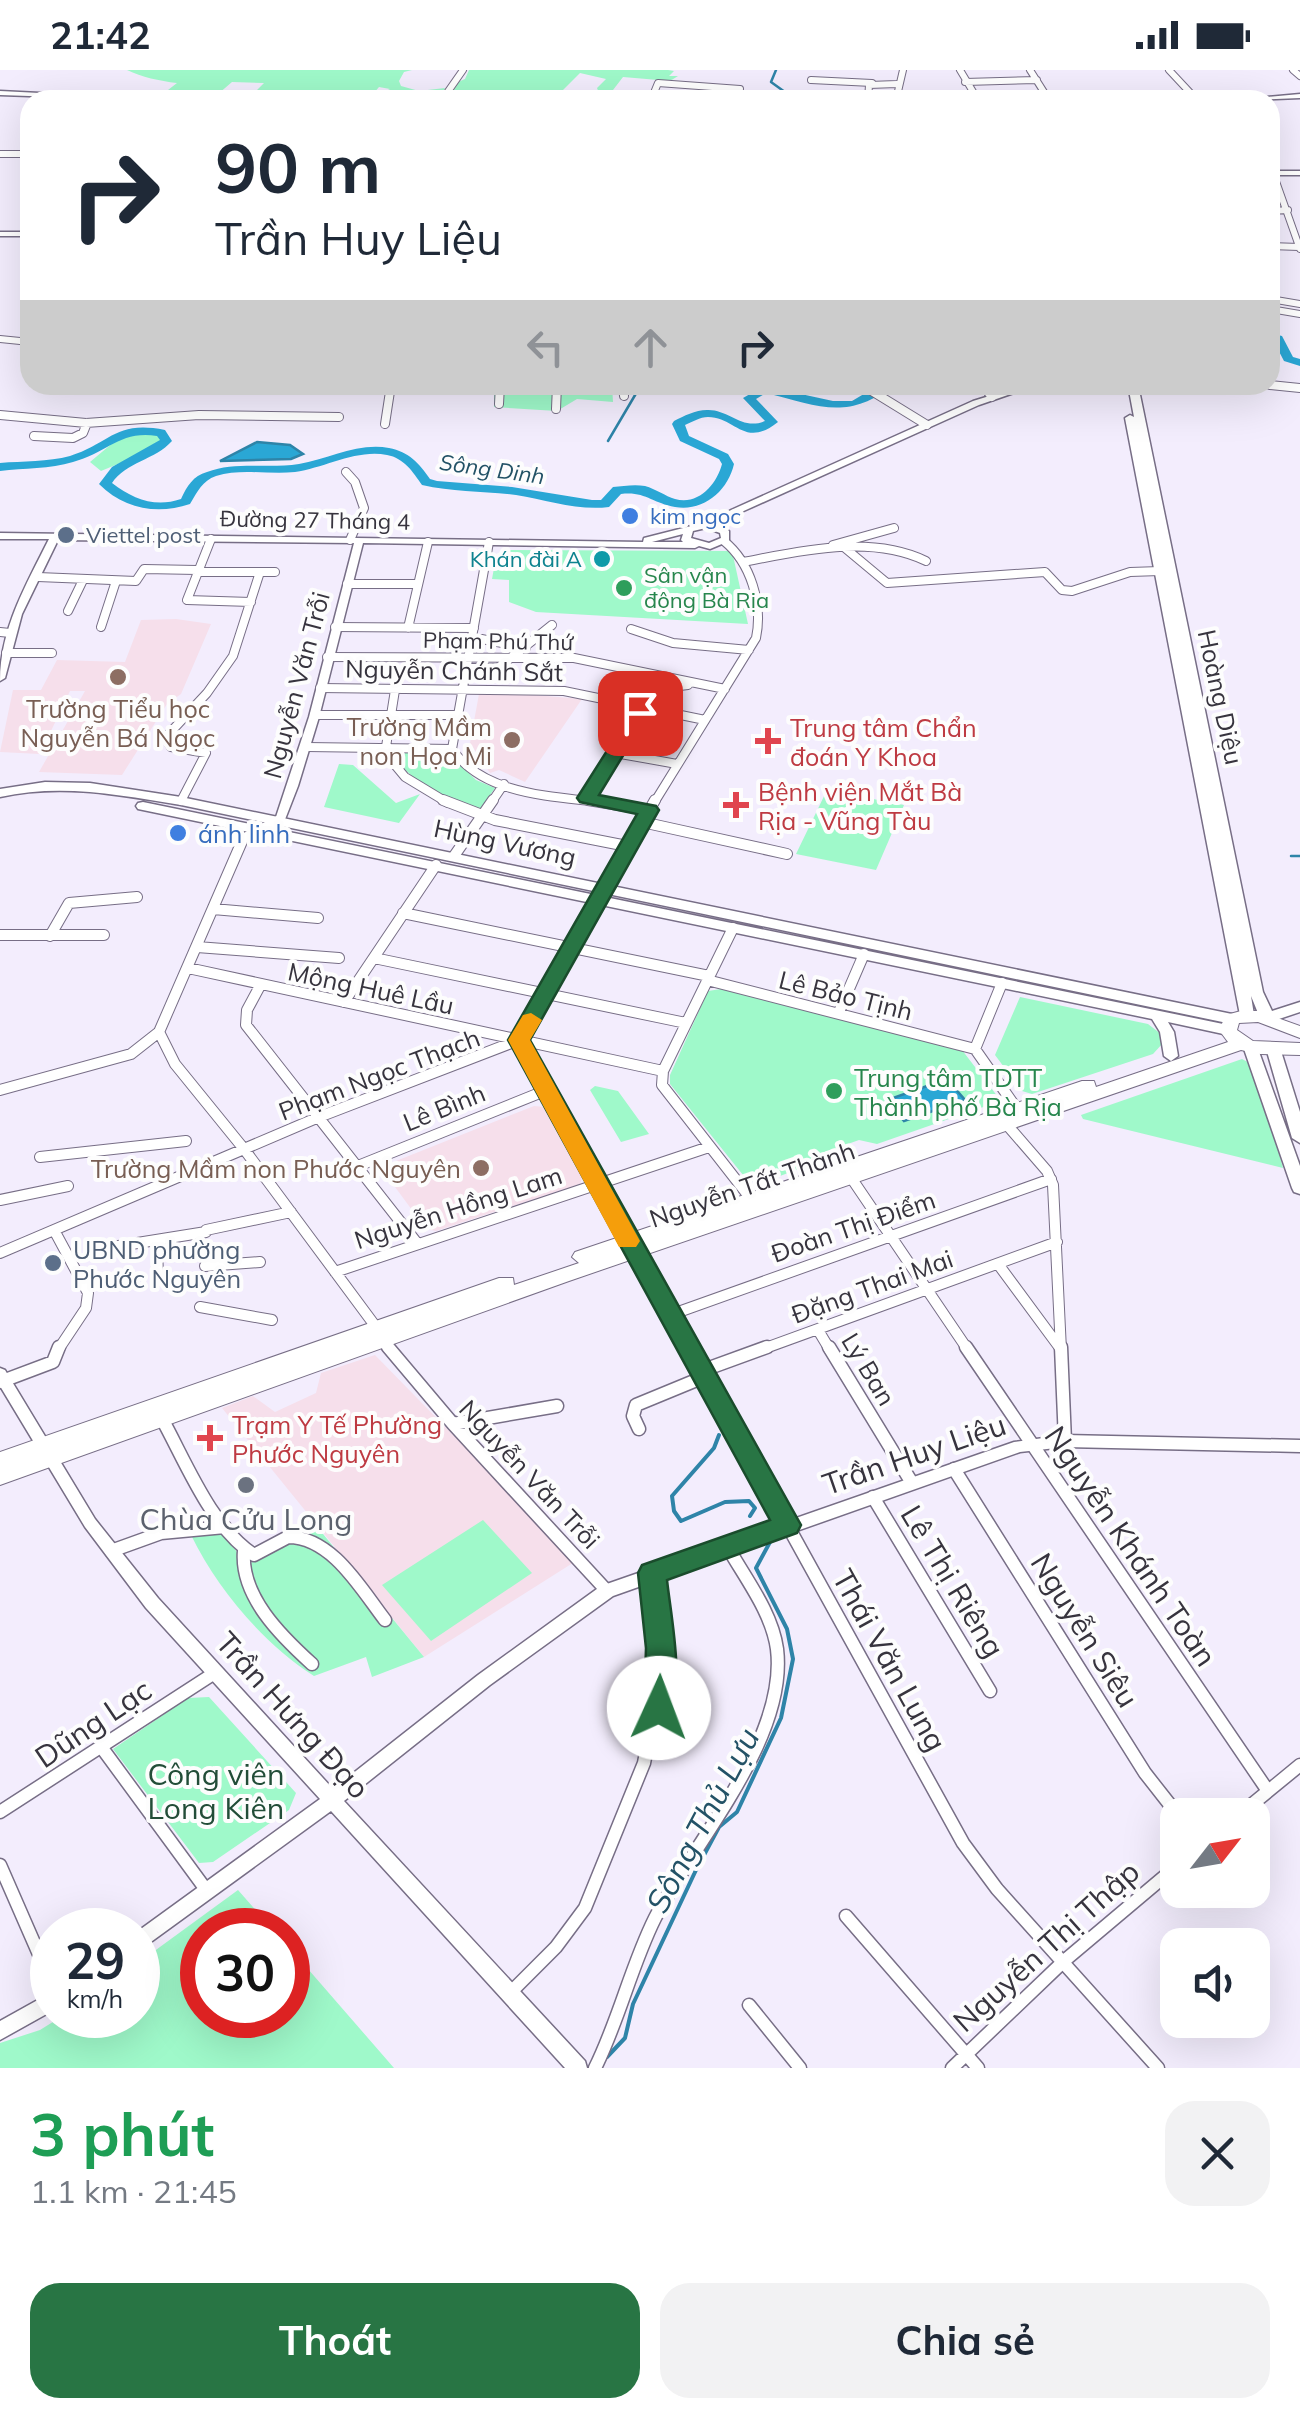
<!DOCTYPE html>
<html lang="vi">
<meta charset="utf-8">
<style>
body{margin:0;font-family:Mulish,sans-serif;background:#f2f2f3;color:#1f2937;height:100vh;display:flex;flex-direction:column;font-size:38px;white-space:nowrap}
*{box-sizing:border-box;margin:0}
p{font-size:32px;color:#747a83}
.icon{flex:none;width:55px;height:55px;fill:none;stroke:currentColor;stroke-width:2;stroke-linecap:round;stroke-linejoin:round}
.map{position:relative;height:1998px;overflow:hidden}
.drawer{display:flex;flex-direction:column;background:#fff;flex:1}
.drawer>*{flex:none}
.top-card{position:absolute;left:20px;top:20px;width:1260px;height:305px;border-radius:30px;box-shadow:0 10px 40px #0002;background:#fff;color:#1f2937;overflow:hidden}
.needle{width:65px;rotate:59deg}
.buttons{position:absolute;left:1160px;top:1728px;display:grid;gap:20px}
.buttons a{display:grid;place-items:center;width:110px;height:110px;border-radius:20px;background:#fff;box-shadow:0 10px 40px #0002;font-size:50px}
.speed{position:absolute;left:30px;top:1838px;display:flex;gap:20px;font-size:50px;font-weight:700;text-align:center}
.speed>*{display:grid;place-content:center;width:130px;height:130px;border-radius:50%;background:#fff;box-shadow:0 10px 40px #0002;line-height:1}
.speed small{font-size:25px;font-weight:400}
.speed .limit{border:15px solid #d22;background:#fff;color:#111}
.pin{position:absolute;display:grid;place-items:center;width:85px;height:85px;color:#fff;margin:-42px;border-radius:20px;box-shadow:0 5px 15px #0006}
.me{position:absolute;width:110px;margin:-55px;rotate:2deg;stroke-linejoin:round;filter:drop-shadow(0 0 8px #0008)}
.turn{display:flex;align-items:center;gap:35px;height:210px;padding:0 30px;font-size:45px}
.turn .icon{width:130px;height:130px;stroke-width:2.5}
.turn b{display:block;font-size:70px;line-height:85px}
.lanes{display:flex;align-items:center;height:95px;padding:0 30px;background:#0003;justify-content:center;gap:50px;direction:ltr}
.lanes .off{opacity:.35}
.round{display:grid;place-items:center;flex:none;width:105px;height:105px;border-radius:30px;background:#f2f2f3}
.headline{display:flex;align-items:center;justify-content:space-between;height:170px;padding:0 30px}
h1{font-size:60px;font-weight:700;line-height:75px;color:#1e9e55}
.primary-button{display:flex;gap:20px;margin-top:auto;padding:20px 30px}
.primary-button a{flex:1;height:115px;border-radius:30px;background:#287544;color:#fff;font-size:40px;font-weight:700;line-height:115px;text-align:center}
.primary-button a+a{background:#f2f2f3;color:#1f2937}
.status{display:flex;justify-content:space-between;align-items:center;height:70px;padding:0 50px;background:#fff;direction:ltr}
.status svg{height:28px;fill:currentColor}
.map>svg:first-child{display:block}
.education{fill:#f6dfeb}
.green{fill:#9ff9ca}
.water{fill:#2aa7d5;stroke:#2e84a8;stroke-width:2.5}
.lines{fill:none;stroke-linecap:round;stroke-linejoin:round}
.stream-far1{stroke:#2e84a8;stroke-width:2.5}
.stream{stroke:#2e84a8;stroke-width:4}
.river{fill:#2aa7d5;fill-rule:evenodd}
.minor-far3-casing{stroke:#776e86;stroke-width:8}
.minor-far2-casing{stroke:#776e86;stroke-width:10}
.minor-far1-casing{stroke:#776e86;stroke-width:12}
.minor-casing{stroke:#776e86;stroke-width:15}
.tertiary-casing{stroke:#776e86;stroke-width:3}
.secondary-casing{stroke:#776e86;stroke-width:3}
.primary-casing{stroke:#776e86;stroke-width:2}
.minor-far3{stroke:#fff;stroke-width:6}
.minor-far2{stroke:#fff;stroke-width:8}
.minor-far1{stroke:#fff;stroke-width:10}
.minor{stroke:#fff;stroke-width:12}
.tertiary{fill:#fff;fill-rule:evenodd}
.secondary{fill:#fff;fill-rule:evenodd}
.primary{fill:#fff;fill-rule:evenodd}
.route{fill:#287544;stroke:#1a4c2c;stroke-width:2.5}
.slow{fill:#f59e0b}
.shop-dot{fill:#3f7fe0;stroke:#fdfdfd;stroke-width:4}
.service-dot{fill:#5c6f8a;stroke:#fdfdfd;stroke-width:4}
.culture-dot{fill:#0f9aa8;stroke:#fdfdfd;stroke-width:4}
.leisure-dot{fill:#2e9e5b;stroke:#fdfdfd;stroke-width:4}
.education-dot{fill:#8d6e63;stroke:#fdfdfd;stroke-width:4}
.health-dot{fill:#e0444e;stroke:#fdfdfd;stroke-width:4}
.worship-dot{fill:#6b7280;stroke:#fdfdfd;stroke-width:4}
.labels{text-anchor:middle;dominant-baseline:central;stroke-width:8;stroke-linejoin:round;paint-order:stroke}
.far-water-label{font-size:22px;font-style:italic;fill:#235266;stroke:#fdfdfd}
.far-shop-label{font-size:22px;fill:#366cbe;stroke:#fdfdfd;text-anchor:start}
.far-street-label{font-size:22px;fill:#37343e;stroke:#fdfdfd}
.far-service-label{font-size:22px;fill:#4e5e75;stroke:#fdfdfd;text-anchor:start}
.far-culture-label{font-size:22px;fill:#0d838f;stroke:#fdfdfd;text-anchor:end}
.far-leisure-label{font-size:22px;fill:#27864d;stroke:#fdfdfd;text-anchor:start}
.street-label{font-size:25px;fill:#37343e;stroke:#fdfdfd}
.education-label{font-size:25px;fill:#785e54;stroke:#fdfdfd;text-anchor:end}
.health-label{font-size:25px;fill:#be3a42;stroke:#fdfdfd;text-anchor:start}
.shop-label{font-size:25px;fill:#366cbe;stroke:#fdfdfd;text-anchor:start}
.leisure-label{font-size:25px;fill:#27864d;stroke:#fdfdfd;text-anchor:start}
.service-label{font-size:25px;fill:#4e5e75;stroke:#fdfdfd;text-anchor:start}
.near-street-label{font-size:30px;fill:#37343e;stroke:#fdfdfd}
.near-worship-label{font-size:30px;fill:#5b616d;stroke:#fdfdfd}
.near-park-label{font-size:30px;fill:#224d38;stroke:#fdfdfd}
.near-water-label{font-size:32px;font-style:italic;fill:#235266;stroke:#fdfdfd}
</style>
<div class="status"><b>21:42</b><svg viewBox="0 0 49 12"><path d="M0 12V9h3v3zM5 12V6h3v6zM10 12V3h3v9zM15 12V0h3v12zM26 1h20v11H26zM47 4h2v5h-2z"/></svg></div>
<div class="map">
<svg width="1300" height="1998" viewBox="0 0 1300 1998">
<rect width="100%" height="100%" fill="#f3edfd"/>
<path class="education" d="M176,549L211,554L181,624L167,634L122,705L39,702L85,621H70L40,684L0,682L13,620H41L57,590L125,592L141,550Z
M479,624H522L582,629L525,712L499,700L490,703L470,673Z
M534,1036L545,1037L582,1108L580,1114L436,1161L426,1159L384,1102L386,1095Z
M375,1285L576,1491L424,1587L222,1338L253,1326L275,1342L316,1323L321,1303Z"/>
<path class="green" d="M127,0H412L404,2L399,11L401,16L419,21L445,18L438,30H384L382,23L390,19L379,17L368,30H247L264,13L232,12L211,30H198L205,24L168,20L177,13C159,11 142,7 127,0Z
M469,0H668L674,1L669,6H678L670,11L623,7L613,20L599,23L597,18L606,9L580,3L553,30H444L458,12L465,9Z
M494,315H612L613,332L577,329L557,341L494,337Z
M153,362L163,371L147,382L101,401L90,392L121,366Z
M506,480L732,481L748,554L536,542L509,532V510L492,509L496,487Z
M396,682H447L476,710L495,718L479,741C446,730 418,716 395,689Z
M339,694L353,695L396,733L420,724L399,753L324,737Z
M827,720L904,735L876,800L796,784Z
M721,919L962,980L998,1027L992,1034L877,1074L859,1070L817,1085L812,1094L761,1113L747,1110L670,1014V1005L708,921Z
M1020,927L1148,954L1161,964L1163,973L1153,984L1032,1024L1022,1021L995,985Z
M1242,989L1255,996L1283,1098L1083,1049L1081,1045Z
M595,1016L618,1021L649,1064L621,1072L590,1020Z
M483,1450L532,1503L431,1571L382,1515Z
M314,1453L424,1587L372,1607L366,1587L314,1606C263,1573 218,1520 191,1465L223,1461L246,1496Z
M209,1627L296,1723L289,1740L213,1792L199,1793L113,1679L188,1628Z
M238,1820L273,1860H202V1945H288V1876L394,1998H0V1973L40,1960L64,1945H138V1893Z"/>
<path class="water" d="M257,372L290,375L303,384L291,389L220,391Z
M947,1009L965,1030L904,1051L887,1030Z"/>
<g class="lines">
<path class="stream-far1" d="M776,0L771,12L796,30
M754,315L759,322
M608,371L641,315
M1291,786H1300"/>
<path class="stream" d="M719,1365L714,1378L672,1426L674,1441L681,1451L725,1432L749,1431L755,1438L750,1446
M607,1987L625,1968L633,1934L696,1800L719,1757L737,1742L781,1648L793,1589L787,1559L756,1498L770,1472"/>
<path class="river" d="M1270,263L1282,266L1293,287L1300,289V296L1284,291L1273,270L1270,269Z
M879,315H893C848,352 816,335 766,323L756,329L778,352C744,379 736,347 708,347C700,347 692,352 685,355L689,366L728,384L734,394C728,421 703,442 675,437C652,433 645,421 621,424L609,437C578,441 547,430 516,425C484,421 453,422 422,415C413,402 404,388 387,385C356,379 325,398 295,402C269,405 241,398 216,406C202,411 198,421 190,434C157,445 124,439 99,414L112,397L160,370L157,366C120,360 107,383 73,392C50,399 24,398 0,401V393C23,391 48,392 70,386C111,373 115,350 165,360L172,371C155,390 126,392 112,413C133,429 155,438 181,429C187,416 193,406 207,402C236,391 268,399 299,394C328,389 359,372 389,378C409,382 419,393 430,409L437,411L512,417L592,430H601L613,417C623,416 635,414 645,416C656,419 665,426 675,429C698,436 717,414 722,394L719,389L680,371L672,354L674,351C684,346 695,340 707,340C729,339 742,361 765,351L743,328L764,316L833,331H852Z"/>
<defs>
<path id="minor-far3" d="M960,0L978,30
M1030,0L1049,30
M1169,0L1197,30
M1293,0L1300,6
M811,10L872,13
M965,12L1037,10
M593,26H654
M442,30L463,0
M651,30L658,13L740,19
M868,30L869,15L897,14
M896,30L903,0
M0,84H30
M1273,103L1300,179
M1270,141L1288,140
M1270,176L1299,177
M1270,229L1300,234
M1270,239L1300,244
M0,269L30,272
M236,315H295
M862,315L866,317
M1270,315L1292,317"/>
<path id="minor-far2" d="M236,315H295
M623,315L624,326
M862,315L927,355
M982,315L992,327
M1270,315L1300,318
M499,334L500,315
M556,339L557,315
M0,345L86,353L199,345L339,347
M385,354L391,315
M34,366L73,368L83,363L87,353
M346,402L355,412L364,438L350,470
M211,469L187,530L251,532
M489,472L452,679C484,726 554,726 605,733
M833,475L894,458
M845,478L887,513L1045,502L1062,520L1072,521L1130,502L1160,501
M743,492C801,481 870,464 926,491
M196,502H260
M38,507L136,511L144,499L197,500
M347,514H418
M68,541L83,510
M101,557L116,511
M335,557L474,558
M408,558L428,472
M631,559L673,573L749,580
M0,562L10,563
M472,567L526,578
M6,583H52
M327,587L574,588L725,619
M467,598H498L552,555
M320,618L564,621L705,650
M395,620L385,683L405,707L448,733
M606,625L688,615
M314,645H458
M307,677L452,679
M615,683L677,694
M587,728L640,643L648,640
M181,731L206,683L171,677L165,668L207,623L233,586L260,502H275
M491,733L504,714
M654,733L756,568C763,534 751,493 724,471"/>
<path id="minor-far1" d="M443,730L495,750L627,776
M588,730L649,740
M280,750L243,769L159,962L175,994L244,1079L376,1257
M642,752L787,784
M454,786L493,730
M213,839L318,848
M403,843L709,906
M733,858L663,1001L662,1015L751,1129
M0,865H104
M50,866L69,833L137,827
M197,877L339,888
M374,888L686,953
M188,898L663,1001
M707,910L975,979
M1002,913L975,979L1017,1039
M261,914L247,940L246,955L417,1173
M344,932L436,795
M839,942L864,884
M519,970L690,1280
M0,1020L131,984L159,962
M1008,1056L1047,1101L1053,1115L1061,1280
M40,1087L186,1071
M358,1096L547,1020
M852,1109L968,1280
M0,1130L68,1116
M54,1160L88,1223L86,1238L58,1280
M206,1160L291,1142
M157,1171L158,1209
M100,1179L206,1162
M0,1183L319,1047L519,970L655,730
M998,1194L1060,1278
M205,1196L260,1192
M335,1202L709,1077
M200,1237L272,1250
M670,1245L1051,1109
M818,1260L830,1280
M382,1270L390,1280
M760,1280L1057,1172"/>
<path id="minor" d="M388,1277L453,1354L607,1521
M689,1277L963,1773L997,1819L1158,1998
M829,1277L912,1413
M966,1277L1268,1721
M1061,1277L1065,1371
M701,1301L767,1277
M0,1312L53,1292L59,1277
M161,1347C186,1392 210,1456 254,1485L288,1467C332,1467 361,1519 385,1550
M453,1354L557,1336
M639,1359L633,1346L636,1335L704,1307
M954,1399L1145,1703L1178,1745
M873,1427L990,1621
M111,1481L161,1463L225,1457
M244,1481C240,1526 281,1566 312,1594
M102,1678L207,1821
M0,1742L213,1604
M1239,1745L1300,1695
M0,1795L52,1914
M846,1846L978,1998
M510,1923L556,1877L585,1838L644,1693L661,1604L652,1503
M749,1935L800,1998
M595,1998C619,1950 631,1896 655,1848C694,1772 788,1669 777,1579C772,1542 745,1508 727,1476
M952,1998L1064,1891L1178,1795"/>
<path id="tertiary" d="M1270,101H1300V105H1270Z
M0,162H30V166H0Z
M1025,315H1037L979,335L737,444L719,456L729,461V471L710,479L699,476L695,478L363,473L319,647L298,716L284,752H276L275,750L309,647L354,473L58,470L22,544L5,608L0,611C0,559 26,515 49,469H0V463L643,472L644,468L707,452L712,454L731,440L973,331ZM706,458L720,463L721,468L709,473L691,468L693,461ZM683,464L681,470L683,472H652Z
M0,1298L5,1300L95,1449L158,1528L333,1719L478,1605L601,1516L1014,1372L1065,1365L1300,1370V1382L1065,1377L1020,1382L613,1526L490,1615L344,1731L585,1991L587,1998H565L331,1741L144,1877L138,1879V1861L320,1729L146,1538L85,1457L0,1316Z
M52,1922V1941L0,1970V1951Z"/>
<path id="secondary" d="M0,21L140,28L144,30L0,25Z
M1300,24V28L1253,30L1257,28Z
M1128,315H1138L1263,922L1272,941L1300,932V942L1267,953L1260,948L1251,926L1254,945L1247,950L1240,945L1125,348L1130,345L1134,347Z
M45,712L90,713L181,727L1232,944L1239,949L1232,954L181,735C120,725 61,713 0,727V719Z
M143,732L1228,955L1235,960L1228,965L1168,952L1174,962L1178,986L1171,991L1164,986L1160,962L1152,949L138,739L136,736L138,733Z
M1273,973L1280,978L1300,1042V1073L1292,1068L1266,978Z
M1251,974L1258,979L1300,1096V1124L1294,1122L1292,1118L1244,979Z"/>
<path id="primary" d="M1241,941H1258L1300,956V968L1258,952L1239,953L1237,960L1253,971L1300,973V985L1260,984L1241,980L569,1211L0,1415V1382L499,1208H513L514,1215L579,1193L572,1187L575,1182L1082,1011H1094L1096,1017L1228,972L1219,960L1226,945Z"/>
</defs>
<use href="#minor-far3" class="minor-far3-casing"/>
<use href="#minor-far2" class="minor-far2-casing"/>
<use href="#minor-far1" class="minor-far1-casing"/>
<use href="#minor" class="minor-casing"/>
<use href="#tertiary" class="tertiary-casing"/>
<use href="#secondary" class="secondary-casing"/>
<use href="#primary" class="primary-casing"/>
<use href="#minor-far3" class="minor-far3"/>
<use href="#minor-far2" class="minor-far2"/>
<use href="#minor-far1" class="minor-far1"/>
<use href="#minor" class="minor"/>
<use href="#tertiary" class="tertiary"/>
<use href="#secondary" class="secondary"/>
<use href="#primary" class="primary"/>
</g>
<path class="route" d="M640,637L649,643L599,725L656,736L659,740L530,970L801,1455L797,1463L667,1510C671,1547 685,1614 669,1648L659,1652L648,1648L644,1638L646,1578L638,1503L642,1495L770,1450L508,970L637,744L580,732L577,728L631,643Z"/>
<path class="slow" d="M531,943L542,950L530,970L640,1171L636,1177H619L508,970L523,945Z"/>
<g class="shop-dot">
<circle cx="630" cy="446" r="10"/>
<circle cx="178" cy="763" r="10"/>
</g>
<g class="service-dot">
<circle cx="66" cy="465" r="10"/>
<circle cx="53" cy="1193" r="10"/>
</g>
<circle class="culture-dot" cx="602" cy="489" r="10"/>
<g class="leisure-dot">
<circle cx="624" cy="518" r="10"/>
<circle cx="834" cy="1021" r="10"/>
</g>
<g class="education-dot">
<circle cx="118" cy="607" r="10"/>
<circle cx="512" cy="670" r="10"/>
<circle cx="481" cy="1098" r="10"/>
</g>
<g class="health-dot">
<path d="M763 656h10v10h10v10h-10v10h-10v-10h-10v-10h10z"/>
<path d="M731 720h10v10h10v10h-10v10h-10v-10h-10v-10h10z"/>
<path d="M205 1353h10v10h10v10h-10v10h-10v-10h-10v-10h10z"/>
</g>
<circle class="worship-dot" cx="246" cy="1415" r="10"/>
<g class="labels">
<g class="far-water-label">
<text transform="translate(492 399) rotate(8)">Sông Dinh</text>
</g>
<g class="far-shop-label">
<text x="650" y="446">kim ngọc</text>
</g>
<g class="far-street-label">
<text transform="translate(315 450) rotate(1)">Đường 27 Tháng 4</text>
<text transform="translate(498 571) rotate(1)">Phạm Phú Thứ</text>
</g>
<g class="far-service-label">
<text x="86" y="465">Viettel post</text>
</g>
<g class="far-culture-label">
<text x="582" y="489">Khán đài A</text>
</g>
<g class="far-leisure-label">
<text x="644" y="505">Sân vận<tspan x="644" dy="25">động Bà Rịa</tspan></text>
</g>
<g class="street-label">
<text transform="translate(454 600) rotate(1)">Nguyễn Chánh Sắt</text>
<text transform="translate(296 615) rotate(-75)">Nguyễn Văn Trỗi</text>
<text transform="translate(1221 627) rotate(78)">Hoàng Diệu</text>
<text transform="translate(505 772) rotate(12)">Hùng Vương</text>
<text transform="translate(371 918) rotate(12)">Mộng Huê Lầu</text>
<text transform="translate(846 925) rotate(14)">Lê Bảo Tịnh</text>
<text transform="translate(379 1004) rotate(-21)">Phạm Ngọc Thạch</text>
<text transform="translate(444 1037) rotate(-22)">Lê Bình</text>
<text transform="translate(752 1114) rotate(-19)">Nguyễn Tất Thành</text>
<text transform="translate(458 1137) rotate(-18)">Nguyễn Hồng Lam</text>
<text transform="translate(853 1156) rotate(-19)">Đoàn Thị Điểm</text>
<text transform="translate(872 1216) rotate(-20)">Đặng Thai Mai</text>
<text transform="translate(869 1299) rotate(59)">Lý Ban</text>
<text transform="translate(530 1404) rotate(47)">Nguyễn Văn Trỗi</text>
</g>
<g class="education-label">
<text x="118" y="638" text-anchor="middle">Trường Tiểu học<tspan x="118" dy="29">Nguyễn Bá Ngọc</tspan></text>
<text x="492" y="656">Trường Mầm<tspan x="492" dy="29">non Họa Mi</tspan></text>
<text x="461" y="1098">Trường Mầm non Phước Nguyên</text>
</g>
<g class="health-label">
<text x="790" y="657">Trung tâm Chẩn<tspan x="790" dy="29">đoán Y Khoa</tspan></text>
<text x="758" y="721">Bệnh viện Mắt Bà<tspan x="758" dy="29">Rịa - Vũng Tàu</tspan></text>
<text x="232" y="1354">Trạm Y Tế Phường<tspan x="232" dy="29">Phước Nguyên</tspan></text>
</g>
<g class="shop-label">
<text x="198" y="763">ánh linh</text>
</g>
<g class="leisure-label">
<text x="854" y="1007">Trung tâm TDTT<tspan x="854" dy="29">Thành phố Bà Rịa</tspan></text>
</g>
<g class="service-label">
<text x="73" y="1179">UBND phường<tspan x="73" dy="29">Phước Nguyên</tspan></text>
</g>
<g class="near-street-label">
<text transform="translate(914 1384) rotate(-19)">Trần Huy Liệu</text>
<text transform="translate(1131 1476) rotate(56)">Nguyễn Khánh Toàn</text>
<text transform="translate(953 1511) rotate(59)">Lê Thị Riêng</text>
<text transform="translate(1085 1560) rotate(58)">Nguyễn Siêu</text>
<text transform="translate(890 1590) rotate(61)">Thái Văn Lung</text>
<text transform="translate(293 1645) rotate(48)">Trần Hưng Đạo</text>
<text transform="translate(93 1653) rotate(-34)">Dũng Lạc</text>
<text transform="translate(1046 1876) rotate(-42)">Nguyễn Thị Thập</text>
</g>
<g class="near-worship-label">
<text x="246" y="1449">Chùa Cửu Long</text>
</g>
<g class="near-park-label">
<text x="216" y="1704">Công viên<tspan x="216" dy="34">Long Kiên</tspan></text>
</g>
<g class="near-water-label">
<text transform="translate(702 1750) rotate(-62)">Sông Thủ Lựu</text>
</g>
</g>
</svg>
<div class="buttons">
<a><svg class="needle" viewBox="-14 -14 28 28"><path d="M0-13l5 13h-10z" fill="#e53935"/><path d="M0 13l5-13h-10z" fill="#747a83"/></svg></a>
<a><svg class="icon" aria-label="sound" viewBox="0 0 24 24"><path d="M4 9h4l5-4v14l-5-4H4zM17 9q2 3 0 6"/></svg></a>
</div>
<div class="speed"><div>29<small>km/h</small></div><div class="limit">30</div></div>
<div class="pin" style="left:640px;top:643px;background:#d93025"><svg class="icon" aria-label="arrive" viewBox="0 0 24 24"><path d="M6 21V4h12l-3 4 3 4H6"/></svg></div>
<svg class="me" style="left:659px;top:1638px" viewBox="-20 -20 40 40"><circle r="19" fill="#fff"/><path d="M0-13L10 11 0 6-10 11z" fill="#287544"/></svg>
<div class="top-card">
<div class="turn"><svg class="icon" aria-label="right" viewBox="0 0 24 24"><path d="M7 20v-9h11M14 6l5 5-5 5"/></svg><div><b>90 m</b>Trần Huy Liệu</div></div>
<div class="lanes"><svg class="icon off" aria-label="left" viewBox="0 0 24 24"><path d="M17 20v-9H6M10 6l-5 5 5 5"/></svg><svg class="icon off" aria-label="ahead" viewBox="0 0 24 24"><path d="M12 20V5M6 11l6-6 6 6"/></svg><svg class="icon" aria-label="right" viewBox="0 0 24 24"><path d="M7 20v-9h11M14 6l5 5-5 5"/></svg></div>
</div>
</div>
<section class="drawer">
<div class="headline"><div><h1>3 phút</h1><p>1.1 km · 21:45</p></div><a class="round"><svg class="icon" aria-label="close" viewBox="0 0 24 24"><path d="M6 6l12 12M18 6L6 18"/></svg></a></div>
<div class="primary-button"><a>Thoát</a><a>Chia sẻ</a></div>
</section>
